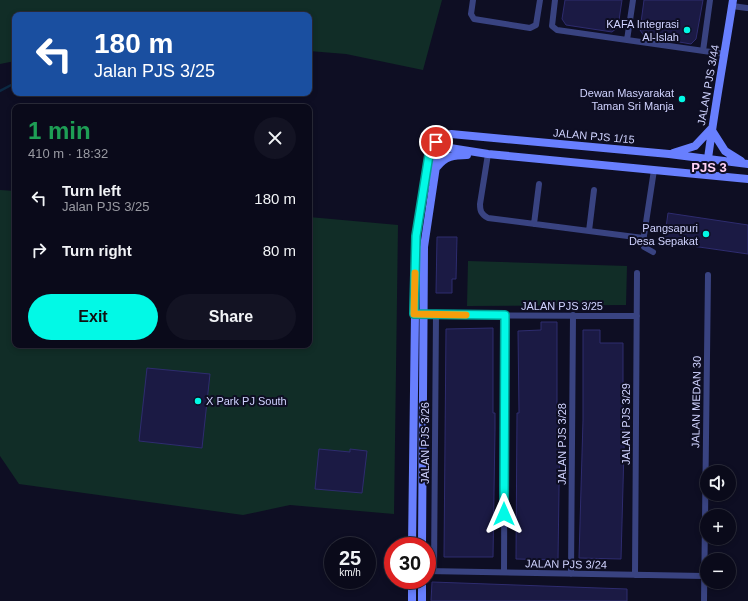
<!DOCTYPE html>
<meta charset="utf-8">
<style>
body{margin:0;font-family:Arial,sans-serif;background:#131323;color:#f1f3f6;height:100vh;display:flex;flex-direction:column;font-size:15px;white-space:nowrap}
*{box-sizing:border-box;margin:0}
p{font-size:13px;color:#999aa2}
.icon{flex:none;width:22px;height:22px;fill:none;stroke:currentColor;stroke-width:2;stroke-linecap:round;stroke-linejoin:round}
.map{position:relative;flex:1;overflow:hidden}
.panel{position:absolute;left:12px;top:104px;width:300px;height:244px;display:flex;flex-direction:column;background:#0a0a1a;border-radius:8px;box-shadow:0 2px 6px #0003,0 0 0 1px #2a2b39}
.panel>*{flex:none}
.hud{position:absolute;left:12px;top:12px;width:300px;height:84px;border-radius:8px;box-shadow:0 2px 6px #0003,0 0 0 1px #2a2b39;background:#1a4fa0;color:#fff;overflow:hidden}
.fabs{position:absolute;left:700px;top:465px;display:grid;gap:8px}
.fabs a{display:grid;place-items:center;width:36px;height:36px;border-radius:50%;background:#0a0a1a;box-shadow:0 2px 6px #0003,0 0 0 1px #2a2b39;font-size:20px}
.speed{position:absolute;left:324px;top:537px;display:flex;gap:8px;font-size:20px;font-weight:700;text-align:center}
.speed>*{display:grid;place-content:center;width:52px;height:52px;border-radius:50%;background:#0a0a1a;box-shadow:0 2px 6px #0003,0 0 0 1px #2a2b39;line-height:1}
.speed small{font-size:10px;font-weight:400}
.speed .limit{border:6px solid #d22;background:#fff;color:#111}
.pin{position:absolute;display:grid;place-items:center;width:34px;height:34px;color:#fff;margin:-17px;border:2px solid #fff;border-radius:50%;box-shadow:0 1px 4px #0007}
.me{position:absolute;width:44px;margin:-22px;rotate:0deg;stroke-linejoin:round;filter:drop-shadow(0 0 3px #0008)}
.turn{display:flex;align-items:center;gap:14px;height:84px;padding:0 16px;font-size:18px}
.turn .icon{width:52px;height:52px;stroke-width:2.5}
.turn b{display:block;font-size:28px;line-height:34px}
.round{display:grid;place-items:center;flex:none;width:42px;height:42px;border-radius:21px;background:#131323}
.overview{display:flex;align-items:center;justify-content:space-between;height:68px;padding:0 16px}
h1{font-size:24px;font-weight:800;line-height:30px;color:#1e9e55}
.primary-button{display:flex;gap:8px;margin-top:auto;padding:8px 16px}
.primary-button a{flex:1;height:46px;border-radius:24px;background:#02f9e6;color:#111;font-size:16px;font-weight:800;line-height:46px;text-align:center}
.primary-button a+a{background:#131323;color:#f1f3f6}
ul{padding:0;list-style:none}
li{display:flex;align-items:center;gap:12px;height:52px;padding:0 16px}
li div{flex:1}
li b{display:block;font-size:15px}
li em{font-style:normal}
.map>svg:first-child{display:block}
.green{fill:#112d27}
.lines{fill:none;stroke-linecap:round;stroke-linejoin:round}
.stream{stroke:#0c2a44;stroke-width:2.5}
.building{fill:#1b1a44;stroke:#2e2c6f}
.street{stroke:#394381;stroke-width:6}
.secondary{stroke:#687ffe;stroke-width:8}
.route-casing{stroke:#01a296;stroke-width:10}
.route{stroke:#02f9e6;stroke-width:7}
.slow{stroke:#f59e0b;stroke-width:7}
.poi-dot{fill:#02f9e6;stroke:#0e0e23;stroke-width:1.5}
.labels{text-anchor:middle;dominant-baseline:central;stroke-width:4;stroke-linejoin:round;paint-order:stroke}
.poi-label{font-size:11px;fill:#d0d3ff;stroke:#0e0e23;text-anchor:end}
.street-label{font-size:11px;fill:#d0d3ff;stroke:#0e0e23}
.quarter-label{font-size:13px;font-weight:bold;fill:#ffd2f6;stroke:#0e0e23}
</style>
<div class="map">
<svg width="748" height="601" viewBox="0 0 748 601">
<rect width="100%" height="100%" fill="#0e0e23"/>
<path class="green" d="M0,0H442L423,70L346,54L309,51V15H15V61L0,64Z
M0,190L15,191V345H309V217L398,225L394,514L290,505L243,515L19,484L0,456Z
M468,261L627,266L626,305L467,306Z"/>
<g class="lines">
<path class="stream" d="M0,91L15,83"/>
</g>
<path class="building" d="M565,0H622L618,27L612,32L566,25L562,19Z
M644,0H703L696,39L691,44L644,36L640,30Z
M668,213L748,225V254L664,242Z
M437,237H457L456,279H452V293H436Z
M541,322H557V413H560V420L558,560L516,559L517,413H519L518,331L541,330Z
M493,328V413H495V429L493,557H444L446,329Z
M583,330H600V343H623V413H625L621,559L579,558L583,420Z
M147,368L210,374L202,448L139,441Z
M319,449L350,452V449L367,451L362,493L315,489Z
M432,582L627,589V601H431Z"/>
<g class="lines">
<path class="street" d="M473,0L471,14L474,19L530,28L536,25L540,0
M555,0L552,26L557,30L725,54
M732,6L747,8
M627,40L633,0
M703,51L710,0
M488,154L480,204C480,211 481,214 488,218L643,238
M534,224L539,184
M589,231L594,190
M653,252L644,247L643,242L654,170
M420,315L637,316
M427,571L704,576
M434,571L436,315
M504,572L505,315
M571,574L573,315
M635,575L637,273
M704,601L708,275"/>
<path class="secondary" d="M711,129L725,151L741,161
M673,153L695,146L711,129
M437,167C445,156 454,155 467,155
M706,174C713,116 724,58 733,0
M412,546L416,236L432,146L439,138L451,134L669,154L748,164
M422,546L424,247L437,160C440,153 442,148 450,148L488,154L748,179
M422,580V601
M412,601V580"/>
</g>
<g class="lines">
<defs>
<path id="route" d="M436,142L429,155L416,236L414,314L505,315L504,514"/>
</defs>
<use href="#route" class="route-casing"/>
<use href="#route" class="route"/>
<path class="slow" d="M415,273L414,314L466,315"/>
</g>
<g class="poi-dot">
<circle cx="687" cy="30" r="4"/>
<circle cx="682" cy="99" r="4"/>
<circle cx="706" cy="234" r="4"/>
<circle cx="198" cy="401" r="4"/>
</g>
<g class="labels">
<g class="poi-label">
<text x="679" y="24">KAFA Integrasi<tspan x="679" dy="13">Al-Islah</tspan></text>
<text x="674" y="93">Dewan Masyarakat<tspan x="674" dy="13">Taman Sri Manja</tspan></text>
<text x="698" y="228">Pangsapuri<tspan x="698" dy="13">Desa Sepakat</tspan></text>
<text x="206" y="401" text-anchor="start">X Park PJ South</text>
</g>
<g class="street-label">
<text transform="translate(708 85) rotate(-80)">JALAN PJS 3/44</text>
<text transform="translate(594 136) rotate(5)">JALAN PJS 1/15</text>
<text x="562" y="306">JALAN PJS 3/25</text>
<text transform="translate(696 402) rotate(-89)">JALAN MEDAN 30</text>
<text transform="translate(626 424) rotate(-90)">JALAN PJS 3/29</text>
<text transform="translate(425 443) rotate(-90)">JALAN PJS 3/26</text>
<text transform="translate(562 444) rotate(-90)">JALAN PJS 3/28</text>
<text transform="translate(566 564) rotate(1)">JALAN PJS 3/24</text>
</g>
<g class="quarter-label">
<text x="709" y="167">PJS 3</text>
</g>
</g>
</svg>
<div class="fabs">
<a><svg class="icon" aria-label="sound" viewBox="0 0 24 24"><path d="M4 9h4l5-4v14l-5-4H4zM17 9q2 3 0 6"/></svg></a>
<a>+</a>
<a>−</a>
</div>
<div class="speed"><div>25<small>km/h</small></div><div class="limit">30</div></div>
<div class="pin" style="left:436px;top:142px;background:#d93025"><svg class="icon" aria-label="arrive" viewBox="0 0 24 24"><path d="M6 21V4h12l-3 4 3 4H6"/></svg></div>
<svg class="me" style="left:504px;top:514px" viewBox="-20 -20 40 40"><path d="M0-17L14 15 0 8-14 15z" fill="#02f9e6" stroke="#fff" stroke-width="4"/></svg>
<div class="hud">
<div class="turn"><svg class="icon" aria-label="left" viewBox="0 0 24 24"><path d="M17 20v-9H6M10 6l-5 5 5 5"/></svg><div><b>180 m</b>Jalan PJS 3/25</div></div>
</div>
<section class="panel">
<div class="overview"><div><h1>1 min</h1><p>410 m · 18:32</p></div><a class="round"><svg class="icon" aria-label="close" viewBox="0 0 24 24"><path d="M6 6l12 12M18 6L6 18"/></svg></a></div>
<ul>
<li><svg class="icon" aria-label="left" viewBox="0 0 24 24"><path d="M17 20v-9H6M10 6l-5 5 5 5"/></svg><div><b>Turn left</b><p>Jalan PJS 3/25</p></div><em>180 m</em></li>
<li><svg class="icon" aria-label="right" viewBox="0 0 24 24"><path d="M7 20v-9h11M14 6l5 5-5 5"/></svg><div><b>Turn right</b></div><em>80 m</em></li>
</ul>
<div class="primary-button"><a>Exit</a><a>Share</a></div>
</section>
</div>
